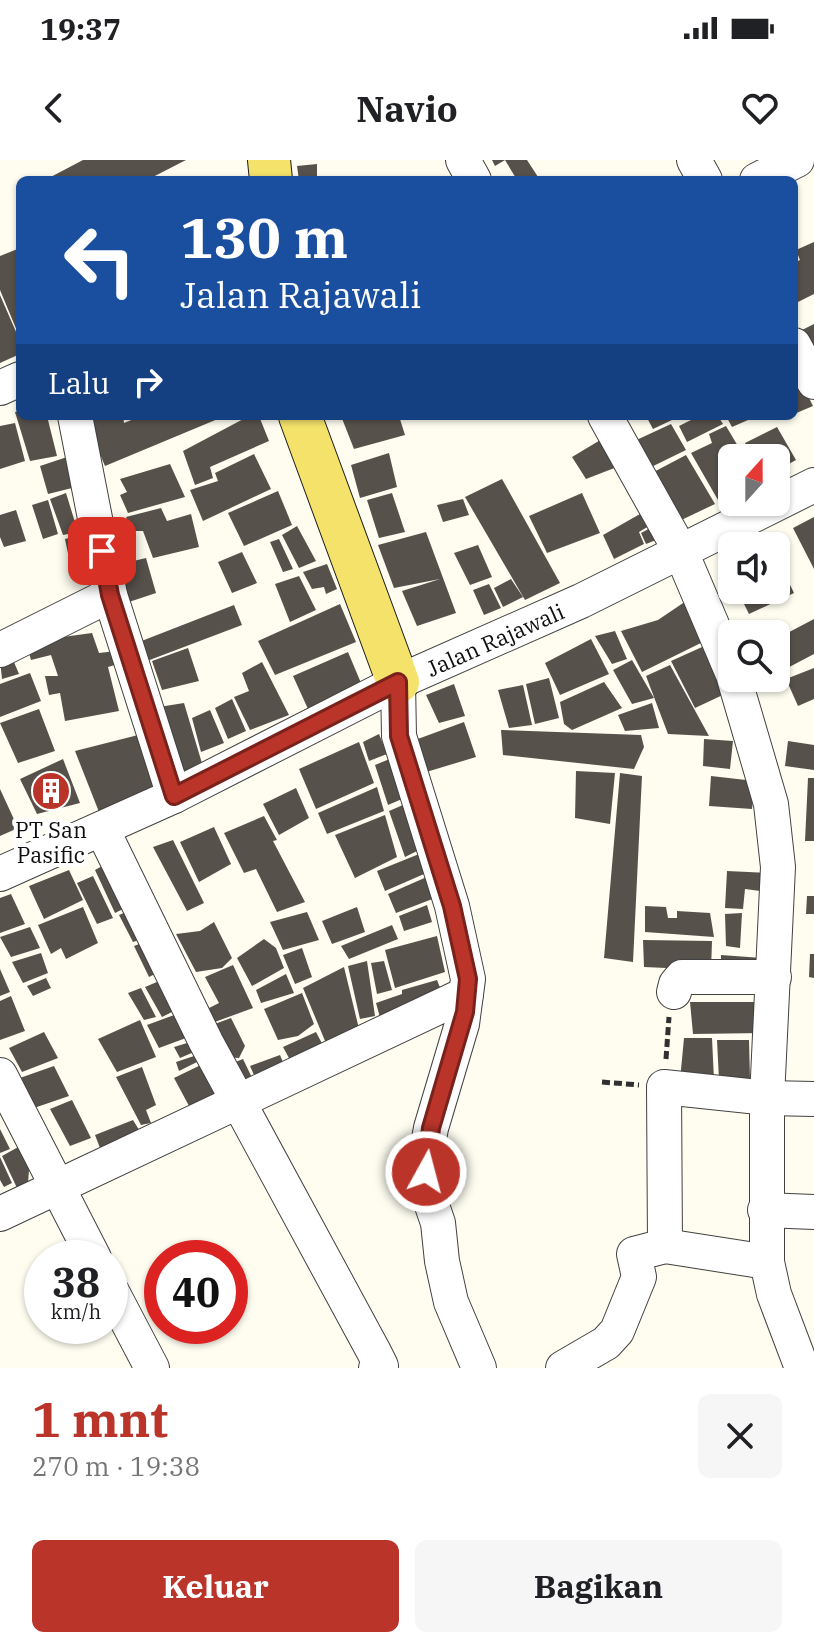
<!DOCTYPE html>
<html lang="id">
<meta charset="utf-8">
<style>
body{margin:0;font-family:"IBM Plex Serif",serif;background:#f6f6f6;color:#202124;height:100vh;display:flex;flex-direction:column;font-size:30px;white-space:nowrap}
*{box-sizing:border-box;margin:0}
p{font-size:26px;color:#757577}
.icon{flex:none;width:44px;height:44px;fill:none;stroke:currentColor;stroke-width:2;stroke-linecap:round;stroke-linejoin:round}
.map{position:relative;height:1208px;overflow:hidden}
.details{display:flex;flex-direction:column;background:#fff;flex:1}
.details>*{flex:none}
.guide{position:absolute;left:16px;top:16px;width:782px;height:244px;border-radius:12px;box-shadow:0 2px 6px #0004;background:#1a4fa0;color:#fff;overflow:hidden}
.needle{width:52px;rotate:21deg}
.tools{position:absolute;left:718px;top:284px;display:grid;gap:16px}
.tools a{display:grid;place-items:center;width:72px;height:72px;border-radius:12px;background:#fff;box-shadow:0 2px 6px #0004;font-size:40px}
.speed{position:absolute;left:24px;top:1080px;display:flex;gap:16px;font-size:40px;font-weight:700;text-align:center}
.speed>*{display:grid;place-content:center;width:104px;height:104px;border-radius:50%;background:#fff;box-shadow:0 2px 6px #0004;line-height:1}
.speed small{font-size:20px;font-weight:400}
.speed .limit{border:12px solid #d22;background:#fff;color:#111}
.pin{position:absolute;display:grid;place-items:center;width:68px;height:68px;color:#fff;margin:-34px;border-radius:16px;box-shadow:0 4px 12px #0006}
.me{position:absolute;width:88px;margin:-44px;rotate:7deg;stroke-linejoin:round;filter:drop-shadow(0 0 6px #0008)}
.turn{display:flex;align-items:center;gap:28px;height:168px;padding:0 32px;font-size:36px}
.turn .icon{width:104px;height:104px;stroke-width:2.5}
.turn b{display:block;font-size:56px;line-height:68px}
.then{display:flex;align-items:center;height:76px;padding:0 32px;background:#0003;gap:16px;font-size:30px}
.round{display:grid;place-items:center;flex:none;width:84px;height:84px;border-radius:12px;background:#f6f6f6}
.head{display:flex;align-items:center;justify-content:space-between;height:136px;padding:0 32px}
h1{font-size:48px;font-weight:700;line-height:60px;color:#ba342a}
.button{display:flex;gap:16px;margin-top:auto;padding:16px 32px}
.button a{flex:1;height:92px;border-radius:12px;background:#ba342a;color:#fff;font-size:32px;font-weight:700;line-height:92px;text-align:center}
.button a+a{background:#f6f6f6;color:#202124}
.status{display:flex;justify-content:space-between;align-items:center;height:56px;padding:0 40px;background:#fff;direction:ltr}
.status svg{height:22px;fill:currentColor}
header{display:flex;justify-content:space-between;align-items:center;height:104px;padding:0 32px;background:#fff;font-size:36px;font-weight:700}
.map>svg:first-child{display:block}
.building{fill:#57514b}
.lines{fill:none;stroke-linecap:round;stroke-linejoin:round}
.minor-casing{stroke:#414141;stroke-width:36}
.major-casing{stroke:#1f1f1f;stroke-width:44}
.path{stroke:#303030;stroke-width:5;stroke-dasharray:8 4;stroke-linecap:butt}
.minor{stroke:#fff;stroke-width:34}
.major{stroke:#f4e26b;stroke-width:42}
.route-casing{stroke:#79221b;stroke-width:20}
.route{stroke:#ba342a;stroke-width:14}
.labels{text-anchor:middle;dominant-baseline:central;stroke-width:8;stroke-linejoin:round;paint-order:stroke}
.street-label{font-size:22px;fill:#0e0e0e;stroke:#fff}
.poi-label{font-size:22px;fill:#0e0e0e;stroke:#fff}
</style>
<div class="status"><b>19:37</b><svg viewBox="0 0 49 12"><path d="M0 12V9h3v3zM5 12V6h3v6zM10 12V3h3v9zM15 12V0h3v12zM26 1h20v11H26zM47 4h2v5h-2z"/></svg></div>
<header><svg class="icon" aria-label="back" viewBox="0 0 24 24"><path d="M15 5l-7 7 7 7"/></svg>Navio<svg class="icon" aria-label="heart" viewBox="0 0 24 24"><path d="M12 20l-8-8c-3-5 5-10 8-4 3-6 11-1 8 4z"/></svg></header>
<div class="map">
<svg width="814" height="1208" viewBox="0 0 814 1208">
<rect width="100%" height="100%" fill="#fefdf0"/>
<path class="building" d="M83,0H186L147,20H45Z
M492,0H527L540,20H517L505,0L495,6Z
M317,4V20H299L297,6Z
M814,82V134L794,144V103L800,100L796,90Z
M20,88V178L0,130V96Z
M0,135L20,181V194L0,203Z
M814,164V189L800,171Z
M794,208L813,246L794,254Z
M20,251V256H47L57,296L30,301L15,252Z
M89,256H123L124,263L141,256H225L105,306L94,280Z
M249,256H259L269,281L210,307L213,318L195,325L183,291Z
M341,256H399L405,275L354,289Z
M646,256H670L672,260L653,269Z
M699,256H718L723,264L687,282L679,266Z
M726,256H746L748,260L732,267Z
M15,263L25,301L0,309V266Z
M671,264L686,290L643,311L630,283Z
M726,266L745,298H732V333L718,340L691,293L712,283L709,274Z
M777,267L796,300L776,311V298H752L745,283Z
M602,279L617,307L586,319L572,297Z
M389,293L397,327L360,338L351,305Z
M254,294L271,329L203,361L190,330L218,321L215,313Z
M686,295L715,344L675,363L648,315Z
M70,296L76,327L48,334L40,306Z
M170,304L185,337L128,353L120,335L127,332L120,319Z
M502,319L560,423L525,440L465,337Z
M278,331L292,365L244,386L228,353Z
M66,333L78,372L63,375L50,339Z
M392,333L405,372L379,378L367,340Z
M582,333L600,373L547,393L529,356Z
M463,339L469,355L443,362L437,345Z
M48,340L58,374L43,379L32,345Z
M161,348L167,361L191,354L199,387L153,398L143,371H132L126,357Z
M16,350L26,381L4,387L0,377V355Z
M647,350L654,363L639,372L644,384L614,399L603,375Z
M814,357V409L793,368Z
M297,366L316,401L299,408L282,375Z
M654,366L661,378L646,384L641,373Z
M426,372L456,453L417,466L402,431L440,419L394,428L378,385Z
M89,373L94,398L70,403L65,379Z
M279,379L293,409L283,412L270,382Z
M478,385L492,417L470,425L454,393Z
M242,392L257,423L232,433L218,402Z
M776,396L794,433L749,454L737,430H776Z
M732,397V420L723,401Z
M146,398L156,433L126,443L113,406Z
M327,404L337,429L326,434L324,427L312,429L303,412Z
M299,416L316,450L290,462L275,424Z
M511,419L523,437L503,447L494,428Z
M489,424L501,448L484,455L473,430Z
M692,437L711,478L642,512L621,471L658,460Z
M340,444L356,482L275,515L258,481Z
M234,445L242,465L147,501L139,482Z
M814,459V494L776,514V479Z
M615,471L627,499L612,504L595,476Z
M92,473L99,493L116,491L118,504L108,507L119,551L65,561L60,533L49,535L45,516H58L51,495L31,500L26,482Z
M591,479L609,514L560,535L545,503Z
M711,483L727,533L695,548L671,501Z
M188,488L199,521L162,530L152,501Z
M348,492L361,523L308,549L293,516Z
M11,495L19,514L2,519L0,500Z
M632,500L654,538L632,544L613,510Z
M262,502L289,555L250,570L234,537L249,531L242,513Z
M670,505L698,556L709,576L668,574L646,516Z
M814,508V539L798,546L786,519Z
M30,513L41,541L0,557V524Z
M549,518L559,558L535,564L526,524Z
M604,522L622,548L572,570L564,564L560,542Z
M454,524L465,556L439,563L426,535Z
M523,525L532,565L509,568L498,530Z
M232,539L246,571L228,579L215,548Z
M184,543L204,610L179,620L159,547Z
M652,543L659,568L625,571L618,555Z
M39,549L55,591L18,603L0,563Z
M210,550L224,583L201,592L192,558Z
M464,562L476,597L423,613L415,580Z
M501,570L641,575L644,587L634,609L503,595Z
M146,573L161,627L99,652L75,591Z
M379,574L387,594L369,601L363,582Z
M704,579L733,581L730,609L703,606Z
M788,581L814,585V610L785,606Z
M359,582L374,623L316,649L299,609Z
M392,598L409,636L388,645L375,605Z
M63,599L80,643L37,654L20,619Z
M576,611L615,613L610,664L575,658Z
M620,613L642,616L633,802L604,798Z
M711,616L755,621L752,649L709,646Z
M808,618H814V681H805Z
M377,627L384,651L327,674L318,653Z
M296,628L309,658L279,675L263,644Z
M0,629L18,668L0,676Z
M410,642L421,689L405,697L389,651Z
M385,655L397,697L355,718L335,675Z
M264,656L277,680L273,681L305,742L277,752L256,709L244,713L224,673Z
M214,667L231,704L199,722L180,682Z
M173,680L204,743L187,751L153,687Z
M424,692L431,711L385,731L377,711Z
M111,701L133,744L115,753L95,710Z
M69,710L83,740L44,759L29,726Z
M727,711L768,713V732L745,729L743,749L725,748Z
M93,716L113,758L97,764L77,723Z
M429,716L435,738L396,753L388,734Z
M11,734L25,764L0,773V738Z
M807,736H814V754H806Z
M427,745L432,762L404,771L399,756Z
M645,746L666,747L668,758H677V751L710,753L714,777L645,772Z
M83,747L98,783L66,799L61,788L51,794L38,765Z
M357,747L365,772L332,784L322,761Z
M136,748L148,777L133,782L119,755Z
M307,752L319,780L283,790L270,762Z
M742,753L740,788L726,786L725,754Z
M214,762L232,798L222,808L196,812L176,774L200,771Z
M392,765L398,779L349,799L341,786Z
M30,767L40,788L11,797L0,777Z
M437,776L445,812L395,828L385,790Z
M264,779L276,788L284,808L252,826L237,798Z
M149,780L163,810L149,817L134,786Z
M643,780L712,781L711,810L644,807Z
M302,788L312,817L295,824L283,795Z
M41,793L48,813L23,823L12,802Z
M810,794H814V818L809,817Z
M721,795L762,798L751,809L721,810Z
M367,801L375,856L360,859L348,806Z
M384,801L392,830L377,834L371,803Z
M233,805L253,848L212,863L205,850L219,843L205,817Z
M344,807L361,877L328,888L303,828Z
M0,809L10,832L0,836Z
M286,814L294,833L261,843L256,830Z
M46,818L51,828L33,836L27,826Z
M164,819L180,848L162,857L145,827Z
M437,820L443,835L381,861L376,843L402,834V830Z
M141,828L156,857L144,860L128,833Z
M302,833L314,864L298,876L278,880L264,849Z
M11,836L25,871L0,880V841Z
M690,842H764L767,873L693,874Z
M185,851L194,875L159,888L147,865Z
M231,858L245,886L239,898L225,897L212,865Z
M140,860L156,897L117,912L98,879Z
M44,872L58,898L22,912L9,888Z
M316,872L328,895L296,911L283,887Z
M684,878H712L714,920H680Z
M197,880L201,889L180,898L174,887Z
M717,880H749L750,919L719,920Z
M280,895L287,912L258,924L250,906Z
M194,896L197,902L179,911L176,902Z
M243,899L256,926L241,932L228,905Z
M209,901L227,938L195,957L174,918Z
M54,906L69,936L34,948L17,919Z
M142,907L156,945L146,950L151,963L141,965L116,917Z
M72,940L91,978L70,986L50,949Z
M133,960L141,973L100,988L95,975Z
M0,969L10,989L0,993Z
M20,986L29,1010L28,1024L17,1028L2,996Z
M0,997L12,1023L4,1027L0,1020Z"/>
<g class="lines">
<defs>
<g id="minor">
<path d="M463,0L474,20"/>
<path d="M694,0L705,20"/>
<path d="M757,20L797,0"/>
<path d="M794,185L814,222"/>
<path d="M0,228L20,219"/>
<path d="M75,256L110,435L174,636"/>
<path d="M605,256L681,392L732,512"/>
<path d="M0,490L110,435"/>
<path d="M734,518L771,644L778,707L767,938V1102L774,1134L802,1208"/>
<path d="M398,522L399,576L452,746L468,819L462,864L431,968L426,996V1028L438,1063L442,1101L451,1142L479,1208"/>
<path d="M102,669L206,882L374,1192L381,1206L376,1208"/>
<path id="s1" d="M0,714L174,636L398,522L581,441L814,325"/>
<path d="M674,832L676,824L682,817H774"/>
<path d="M0,915L94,1098"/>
<path d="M765,1050L814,1052"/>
<path d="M0,1054L466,834"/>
<path d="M665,1086L767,1102"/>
<path d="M110,1128L152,1208"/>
<path d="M563,1208L606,1183L617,1171L639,1117L634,1094L665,1086L664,927L767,938L814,939"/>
</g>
<path id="major" d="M269,0L271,20
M300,256L398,522"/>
</defs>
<use href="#minor" class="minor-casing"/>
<use href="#major" class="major-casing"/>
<path class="path" d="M666,899L669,857
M602,922L639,925"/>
<use href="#minor" class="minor"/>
<use href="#major" class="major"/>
</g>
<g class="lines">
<defs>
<path id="route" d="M102,391L110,435L174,636L398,522L399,576L452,746L468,819L465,852L431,968L426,1012"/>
</defs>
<use href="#route" class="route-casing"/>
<use href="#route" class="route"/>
</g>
<defs>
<symbol id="building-disc" viewBox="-11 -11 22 22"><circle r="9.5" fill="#ba342a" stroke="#fff"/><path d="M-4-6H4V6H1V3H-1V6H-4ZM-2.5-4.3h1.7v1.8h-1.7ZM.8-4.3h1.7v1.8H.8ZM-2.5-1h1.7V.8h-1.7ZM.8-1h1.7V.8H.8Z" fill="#fff"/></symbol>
</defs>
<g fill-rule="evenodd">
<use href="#building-disc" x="29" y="609" width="44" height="44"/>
</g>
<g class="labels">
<g class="street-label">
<text stroke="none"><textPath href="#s1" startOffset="548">Jalan Rajawali</textPath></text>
</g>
<g class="poi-label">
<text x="51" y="669">PT San<tspan x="51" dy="25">Pasific</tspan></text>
</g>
</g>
</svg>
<div class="tools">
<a><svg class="needle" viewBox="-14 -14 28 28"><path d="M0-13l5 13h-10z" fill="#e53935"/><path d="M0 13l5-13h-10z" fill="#757577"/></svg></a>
<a><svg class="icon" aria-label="sound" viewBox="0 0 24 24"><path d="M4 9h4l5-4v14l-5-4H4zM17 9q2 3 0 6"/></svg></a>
<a><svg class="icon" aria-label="search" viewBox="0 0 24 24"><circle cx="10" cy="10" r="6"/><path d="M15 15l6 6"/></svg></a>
</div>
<div class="speed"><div>38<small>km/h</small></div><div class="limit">40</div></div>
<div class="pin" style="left:102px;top:391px;background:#d93025"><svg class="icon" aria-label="arrive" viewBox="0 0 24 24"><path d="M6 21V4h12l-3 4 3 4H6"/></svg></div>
<svg class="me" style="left:426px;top:1012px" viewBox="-20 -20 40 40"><circle r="17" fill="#ba342a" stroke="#fff" stroke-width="3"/><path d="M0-11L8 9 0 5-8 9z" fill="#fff"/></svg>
<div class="guide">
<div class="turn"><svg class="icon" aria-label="left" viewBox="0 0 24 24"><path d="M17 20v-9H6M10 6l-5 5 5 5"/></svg><div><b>130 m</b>Jalan Rajawali</div></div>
<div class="then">Lalu<svg class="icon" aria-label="right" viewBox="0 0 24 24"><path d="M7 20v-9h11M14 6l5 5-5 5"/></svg></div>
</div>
</div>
<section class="details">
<div class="head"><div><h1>1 mnt</h1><p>270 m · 19:38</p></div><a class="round"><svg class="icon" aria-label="close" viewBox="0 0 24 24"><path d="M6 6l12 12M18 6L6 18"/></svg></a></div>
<div class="button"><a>Keluar</a><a>Bagikan</a></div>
</section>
